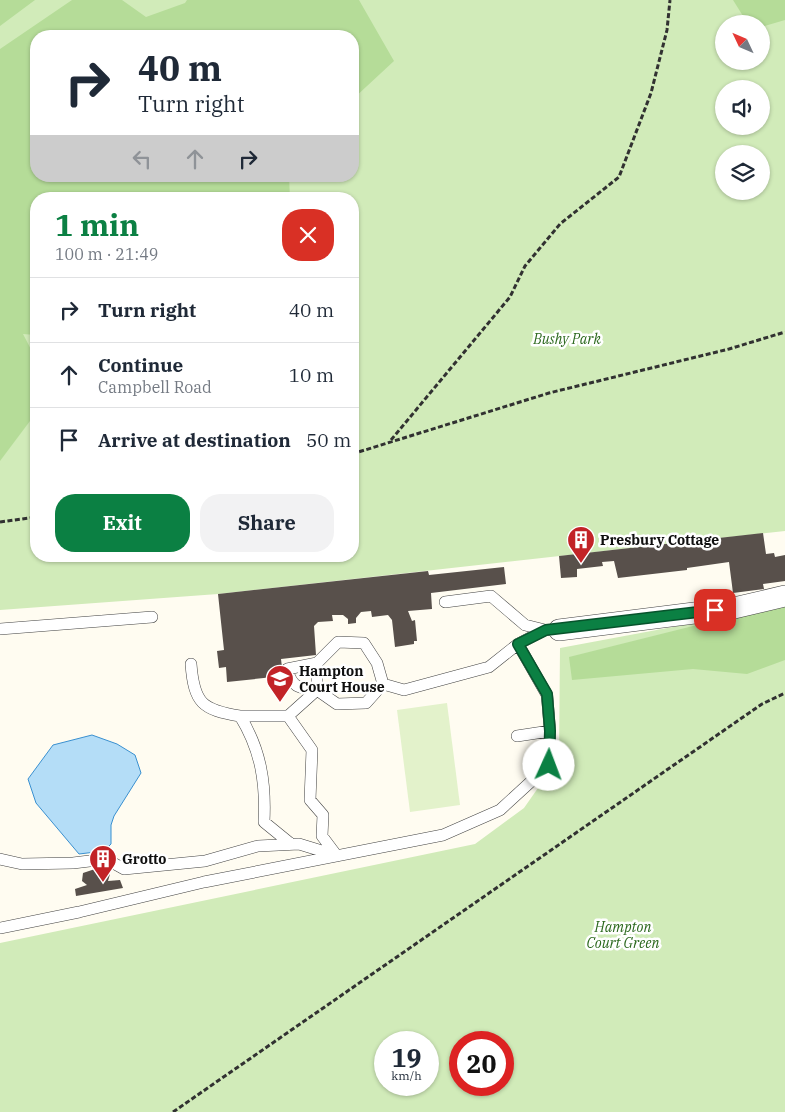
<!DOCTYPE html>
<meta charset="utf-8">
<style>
body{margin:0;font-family:"IBM Plex Serif",serif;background:#f2f2f3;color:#1f2937;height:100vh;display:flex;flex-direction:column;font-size:19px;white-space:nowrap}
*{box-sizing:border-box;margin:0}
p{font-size:16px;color:#747a83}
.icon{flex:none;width:28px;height:28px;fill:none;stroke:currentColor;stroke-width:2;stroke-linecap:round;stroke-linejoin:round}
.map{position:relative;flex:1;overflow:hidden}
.panel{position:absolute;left:30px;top:192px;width:329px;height:370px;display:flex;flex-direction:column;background:#fff;border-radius:20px;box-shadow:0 1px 4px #0004}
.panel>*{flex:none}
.top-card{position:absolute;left:30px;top:30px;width:329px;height:152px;border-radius:20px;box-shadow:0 1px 4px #0004;background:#fff;color:#1f2937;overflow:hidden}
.needle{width:32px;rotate:314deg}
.tools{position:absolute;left:715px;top:15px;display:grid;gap:10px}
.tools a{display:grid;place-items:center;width:55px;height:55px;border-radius:50%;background:#fff;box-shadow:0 1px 4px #0004;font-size:25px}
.speed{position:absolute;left:374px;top:1031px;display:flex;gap:10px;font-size:25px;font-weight:700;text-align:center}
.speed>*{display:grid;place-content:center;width:65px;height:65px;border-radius:50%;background:#fff;box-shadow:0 1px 4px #0004;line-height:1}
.speed small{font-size:12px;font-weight:400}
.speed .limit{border:8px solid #d22;background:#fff;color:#111}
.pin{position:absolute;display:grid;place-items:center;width:42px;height:42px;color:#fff;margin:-21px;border-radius:10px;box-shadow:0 2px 8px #0006}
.me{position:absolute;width:55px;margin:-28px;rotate:2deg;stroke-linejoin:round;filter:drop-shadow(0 0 4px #0008)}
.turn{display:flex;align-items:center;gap:18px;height:105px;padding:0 25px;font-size:22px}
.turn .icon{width:65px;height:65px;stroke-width:2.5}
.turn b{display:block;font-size:35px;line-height:42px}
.lanes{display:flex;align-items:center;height:48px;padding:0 25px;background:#0003;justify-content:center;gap:25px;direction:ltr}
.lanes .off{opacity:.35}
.round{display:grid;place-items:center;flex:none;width:52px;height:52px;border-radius:20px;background:#f2f2f3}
.overview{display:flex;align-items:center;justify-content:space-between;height:85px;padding:0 25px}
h1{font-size:30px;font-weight:800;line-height:38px;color:#0b8043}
.button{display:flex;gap:10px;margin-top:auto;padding:10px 25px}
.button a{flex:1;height:58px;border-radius:20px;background:#0b8043;color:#fff;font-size:20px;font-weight:800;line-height:58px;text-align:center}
.button a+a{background:#f2f2f3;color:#1f2937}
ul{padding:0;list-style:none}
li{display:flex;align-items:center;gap:15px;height:65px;padding:0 25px;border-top:1px solid #e0e1e3}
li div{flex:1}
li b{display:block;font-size:19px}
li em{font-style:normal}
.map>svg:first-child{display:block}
.green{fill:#d1ebb9;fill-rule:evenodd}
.forest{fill:#b5dc98}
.pitch{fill:#e3f2cb}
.water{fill:#b4ddf7;stroke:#3a90d0}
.building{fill:#58504b}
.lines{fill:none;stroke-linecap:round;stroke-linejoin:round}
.service-casing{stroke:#424242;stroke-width:12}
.minor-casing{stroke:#424242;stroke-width:22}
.path{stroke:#313131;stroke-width:3;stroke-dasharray:5 2.5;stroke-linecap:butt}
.service{stroke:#fff;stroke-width:11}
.minor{stroke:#fff;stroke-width:21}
.route-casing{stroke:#07532c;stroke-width:12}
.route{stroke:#0b8043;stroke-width:9}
.labels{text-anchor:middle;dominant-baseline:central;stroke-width:5;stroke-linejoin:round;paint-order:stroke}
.park-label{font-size:14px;font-style:italic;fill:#2b681d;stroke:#fff}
.poi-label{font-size:14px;font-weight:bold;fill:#0f0f0f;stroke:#fff;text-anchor:start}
</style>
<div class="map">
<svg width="785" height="1112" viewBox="0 0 785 1112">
<rect width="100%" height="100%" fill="#fffcf1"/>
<path class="green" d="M0,0H785V531L218,594L0,610ZM724,24H761V61H724ZM36,36H352V176H36ZM724,89H761V126H724ZM724,154H761V191H724ZM36,199H352V556H36Z
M785,606V1112H0V943L475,844L524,808L559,758L560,648ZM385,1042H428V1085H385ZM460,1042H502V1085H460Z"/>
<path class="forest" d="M0,0H35L0,26Z
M72,0H122L146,17L185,3L187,0H359L394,61L353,99L352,36H36V176H289L290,199H36V335L23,334L36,359V413L0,461V49Z
M733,0H785V20L761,27V24H748Z
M785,606V660L747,674L693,669L572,680L569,657L713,621Z"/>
<path class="pitch" d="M447,703L460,805L410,812L397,710Z"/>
<path class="water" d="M92,735L117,744L135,755L141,773L114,816L111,825V844L104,851L79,854L36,803L28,779L53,745Z"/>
<path class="building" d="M763,533L766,554L774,553L775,557L785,555V581L763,584L764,589L733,593L729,562L687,568V570L618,578L614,561L602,562L603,566L577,569V577L561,578L559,556Z
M504,567L506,584L431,593L432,609L408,611L412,621L415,620L417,641H414V644L395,647L392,620L388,615L372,617L371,611L361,612L356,618V623L348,624V619L343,615H332L333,621L318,622L314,626L316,655L281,659L283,676L227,682L226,667L219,668L217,651L224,650L218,594L428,571L429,575Z
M101,867L110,874L108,881L120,880L123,888L76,896L75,889L87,885L82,881L83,873Z"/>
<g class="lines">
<defs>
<path id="service" d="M445,602L491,596L525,625L545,630
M0,629L152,617
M191,664C194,703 202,710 240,716C261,750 266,783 264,822L291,844
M383,684L366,703L337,704L317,690V663L338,642L364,643L377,663L383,684L404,690L489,667L518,644L545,630H559
M317,690C299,688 292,688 287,669L317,663
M240,716H288L317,690
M288,716L312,750L310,800L323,815L322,836L337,856
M517,736L550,731L547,695L518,644
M0,859L22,864L73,863L106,859L124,869L205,861L258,846L299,844L335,855
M0,928L79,912L204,882L443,835L500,810L549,765L550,731"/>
<path id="minor" d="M559,630L734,608L785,596"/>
</defs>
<use href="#service" class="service-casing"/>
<use href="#minor" class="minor-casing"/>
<path class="path" d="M391,440L510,297L525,266L560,224L619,177L651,93L667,30L670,0
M352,454L549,393L729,349L785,332
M0,522L36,517
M173,1112L762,704L785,693"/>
<use href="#service" class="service"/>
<use href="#minor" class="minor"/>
</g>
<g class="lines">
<defs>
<path id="route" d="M549,765L550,731L547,694L518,644L546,630L715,610"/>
</defs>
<use href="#route" class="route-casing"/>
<use href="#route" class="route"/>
</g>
<defs>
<symbol id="building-pin" viewBox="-11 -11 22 30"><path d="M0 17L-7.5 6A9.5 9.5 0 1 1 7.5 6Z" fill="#c22327" stroke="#fff"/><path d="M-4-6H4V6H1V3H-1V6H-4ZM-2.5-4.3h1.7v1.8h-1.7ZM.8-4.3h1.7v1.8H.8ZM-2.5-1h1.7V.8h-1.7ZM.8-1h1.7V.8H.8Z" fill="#fff"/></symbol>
<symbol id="school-pin" viewBox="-11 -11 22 30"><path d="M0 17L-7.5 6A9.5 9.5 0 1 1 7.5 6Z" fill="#c22327" stroke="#fff"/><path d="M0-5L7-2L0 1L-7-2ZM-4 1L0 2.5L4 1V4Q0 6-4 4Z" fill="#fff"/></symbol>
</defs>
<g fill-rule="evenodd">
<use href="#building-pin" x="565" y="524" width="32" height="43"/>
<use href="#school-pin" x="264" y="663" width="32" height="43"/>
<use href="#building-pin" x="87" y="843" width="32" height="43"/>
</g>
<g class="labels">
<g class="park-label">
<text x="567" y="339">Bushy Park</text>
<text x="623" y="927">Hampton<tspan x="623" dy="16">Court Green</tspan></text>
</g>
<g class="poi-label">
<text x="600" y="540">Presbury Cottage</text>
<text x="299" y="671">Hampton<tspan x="299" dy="16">Court House</tspan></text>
<text x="122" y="859">Grotto</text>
</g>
</g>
</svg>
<div class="tools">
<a><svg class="needle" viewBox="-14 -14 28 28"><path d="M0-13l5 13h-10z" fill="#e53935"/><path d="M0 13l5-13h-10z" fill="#747a83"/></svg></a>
<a><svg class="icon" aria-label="sound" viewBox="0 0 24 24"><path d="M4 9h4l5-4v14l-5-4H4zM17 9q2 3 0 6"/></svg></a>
<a><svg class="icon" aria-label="layers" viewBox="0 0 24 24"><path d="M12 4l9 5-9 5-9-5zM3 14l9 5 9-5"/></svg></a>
</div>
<div class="speed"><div>19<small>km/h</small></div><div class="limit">20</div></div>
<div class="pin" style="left:715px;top:610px;background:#d93025"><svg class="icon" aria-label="arrive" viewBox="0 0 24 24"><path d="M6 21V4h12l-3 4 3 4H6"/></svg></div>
<svg class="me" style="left:549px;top:765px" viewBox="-20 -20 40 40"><circle r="19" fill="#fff"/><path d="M0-13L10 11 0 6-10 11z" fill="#0b8043"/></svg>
<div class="top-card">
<div class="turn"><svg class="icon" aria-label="right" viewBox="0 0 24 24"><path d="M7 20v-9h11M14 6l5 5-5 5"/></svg><div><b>40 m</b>Turn right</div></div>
<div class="lanes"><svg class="icon off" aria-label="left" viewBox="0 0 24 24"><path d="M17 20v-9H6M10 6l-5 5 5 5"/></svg><svg class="icon off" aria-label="ahead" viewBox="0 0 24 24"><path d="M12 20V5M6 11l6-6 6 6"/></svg><svg class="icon" aria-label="right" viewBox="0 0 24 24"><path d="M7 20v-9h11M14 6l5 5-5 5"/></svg></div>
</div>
<section class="panel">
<div class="overview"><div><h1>1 min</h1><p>100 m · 21:49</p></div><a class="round" style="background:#d93025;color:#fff"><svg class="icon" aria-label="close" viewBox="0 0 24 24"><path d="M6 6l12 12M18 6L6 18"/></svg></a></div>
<ul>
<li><svg class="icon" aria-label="right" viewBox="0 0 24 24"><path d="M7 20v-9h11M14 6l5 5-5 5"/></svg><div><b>Turn right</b></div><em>40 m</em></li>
<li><svg class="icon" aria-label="ahead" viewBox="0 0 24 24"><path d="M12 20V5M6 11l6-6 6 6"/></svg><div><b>Continue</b><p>Campbell Road</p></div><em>10 m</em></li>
<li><svg class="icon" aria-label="arrive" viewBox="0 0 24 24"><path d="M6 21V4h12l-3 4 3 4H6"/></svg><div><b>Arrive at destination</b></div><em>50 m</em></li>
</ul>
<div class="button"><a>Exit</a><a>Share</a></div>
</section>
</div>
